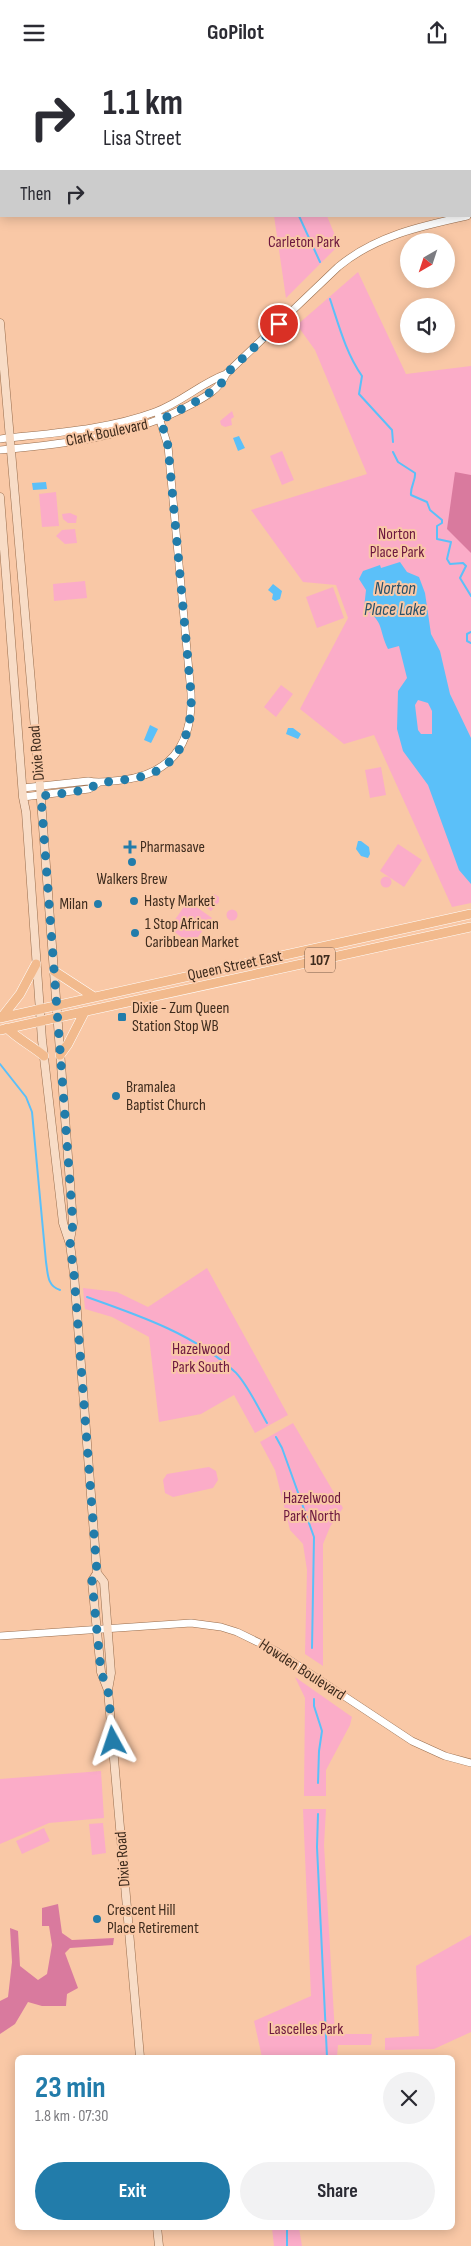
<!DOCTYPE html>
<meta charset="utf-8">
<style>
body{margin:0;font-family:"Sofia Sans Condensed",sans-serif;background:#f2f2f3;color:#2b2b33;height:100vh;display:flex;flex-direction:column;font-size:19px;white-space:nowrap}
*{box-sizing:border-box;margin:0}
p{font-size:16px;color:#7c7c81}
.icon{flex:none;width:28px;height:28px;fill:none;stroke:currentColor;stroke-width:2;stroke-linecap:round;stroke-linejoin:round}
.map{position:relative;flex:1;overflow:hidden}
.details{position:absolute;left:15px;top:1990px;width:440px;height:175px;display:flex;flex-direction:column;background:#fff;border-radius:8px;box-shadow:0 2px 12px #0003}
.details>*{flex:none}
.banner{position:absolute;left:0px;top:0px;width:471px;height:152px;box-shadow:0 2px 12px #0003;background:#fff;color:#2b2b33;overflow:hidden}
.needle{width:32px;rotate:219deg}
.tools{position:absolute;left:400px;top:168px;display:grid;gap:10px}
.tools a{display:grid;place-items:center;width:55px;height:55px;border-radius:50%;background:#fff;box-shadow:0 2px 12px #0003;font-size:25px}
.pin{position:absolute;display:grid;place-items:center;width:42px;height:42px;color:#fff;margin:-21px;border:2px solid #fff;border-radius:50%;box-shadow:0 1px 5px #0007}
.me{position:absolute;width:55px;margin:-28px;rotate:355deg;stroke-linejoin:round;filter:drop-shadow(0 0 4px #0008)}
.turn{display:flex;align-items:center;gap:18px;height:105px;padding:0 20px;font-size:22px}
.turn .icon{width:65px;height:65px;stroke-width:2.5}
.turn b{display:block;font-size:35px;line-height:42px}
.then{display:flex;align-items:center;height:48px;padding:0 20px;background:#0003;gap:10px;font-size:19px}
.round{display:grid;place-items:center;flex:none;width:52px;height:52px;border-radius:26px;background:#f2f2f3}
.head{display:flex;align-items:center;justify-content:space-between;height:85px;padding:0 20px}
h1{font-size:30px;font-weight:700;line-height:38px;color:#227caa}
.primary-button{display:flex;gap:10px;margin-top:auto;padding:10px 20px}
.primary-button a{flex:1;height:58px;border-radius:30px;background:#227caa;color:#fff;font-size:20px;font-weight:700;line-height:58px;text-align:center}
.primary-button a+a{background:#f2f2f3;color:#2b2b33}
header{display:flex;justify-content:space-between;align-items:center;height:65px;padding:0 20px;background:#fff;font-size:22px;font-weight:700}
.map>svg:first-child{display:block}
.green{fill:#fbacc8}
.forest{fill:#d97a9e}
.water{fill:#5bc0f9;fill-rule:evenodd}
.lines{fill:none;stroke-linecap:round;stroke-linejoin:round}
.stream{stroke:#5bc0f9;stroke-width:2}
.tertiary-casing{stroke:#986d4d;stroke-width:8}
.secondary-casing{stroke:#986d4d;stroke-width:9}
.primary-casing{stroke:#fff;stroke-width:10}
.tertiary{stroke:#fff;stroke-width:7}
.secondary{stroke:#f8dcc6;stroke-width:8}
.primary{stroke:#f2ba8d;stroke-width:9}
.route{stroke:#227caa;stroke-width:9;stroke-dasharray:0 16.2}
.poi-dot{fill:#227caa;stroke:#f9c8a6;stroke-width:2}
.labels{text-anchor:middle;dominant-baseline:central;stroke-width:4;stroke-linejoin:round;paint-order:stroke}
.shield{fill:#f9c8a6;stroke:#775b47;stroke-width:1}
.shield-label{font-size:15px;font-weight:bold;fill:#3f2c1e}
.park-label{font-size:16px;fill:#6c173f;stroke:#f9c8a6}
.street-label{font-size:16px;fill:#3f2c1e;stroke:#f9c8a6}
.poi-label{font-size:16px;fill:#3f2c1e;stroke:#f9c8a6;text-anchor:start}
.water-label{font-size:18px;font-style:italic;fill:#28516a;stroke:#f9c8a6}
</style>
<header><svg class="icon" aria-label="menu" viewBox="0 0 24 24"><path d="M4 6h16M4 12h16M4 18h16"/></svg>GoPilot<svg class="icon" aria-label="share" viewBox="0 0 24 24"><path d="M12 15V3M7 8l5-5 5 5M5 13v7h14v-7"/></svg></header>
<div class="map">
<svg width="471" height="2181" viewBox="0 0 471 2181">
<rect width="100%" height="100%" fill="#f9c8a6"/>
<path class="green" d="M202,0H283L284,1H202Z
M274,151H327L339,180L286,233Z
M358,207L406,309L471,301V838L452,842L374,670L344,679L300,644L348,553L336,520L303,517L251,445L367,409L315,285L297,260Z
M232,346L234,352L231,354L232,360L225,362L221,360L220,356Z
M282,386L294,415L282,420L270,391Z
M56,427L59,461L42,462L39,429Z
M70,448L77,451L76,458H68L63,454L62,449Z
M75,464L77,478L65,479L56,471L62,465Z
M85,516L87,533L54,536L53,519Z
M333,522L344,553L317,563L306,532Z
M281,620L293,629L276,652L264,642Z
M381,702L386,730L370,733L365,705Z
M398,779L422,795L404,822L380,806Z
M380.5 817a5.5 5.5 0 1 1 11 0a5.5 5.5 0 1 1-11 0Z
M214,829L219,832V837L211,846L207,843V841L210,836V833Z
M188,836L212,853L192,880L169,863Z
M226.5 850a5.5 5.5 0 1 1 11 0a5.5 5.5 0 1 1-11 0Z
M207,1203L288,1350L255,1368L234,1330L201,1349L159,1357L149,1272L112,1252L85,1244L83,1223L117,1227L148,1242Z
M293,1358L343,1443L330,1462L323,1479V1601L305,1589L307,1505L303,1479L290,1465L275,1405L260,1377Z
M209,1402L216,1406L218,1415L213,1423L173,1432L165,1428L163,1415L167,1409Z
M295,1612L352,1652L350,1660L326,1705V1731H304L305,1633Z
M101,1706L104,1753L49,1758L0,1779V1714Z
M303,1744H326L324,1780L335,1969H372L371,1980H338L337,1992H262L254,1956L311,1931Z
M103,1758L106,1788L92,1790L89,1759Z
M44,1763L50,1776L22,1789L16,1776Z
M471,1870V1967L434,1984L385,1985V1973L419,1971L416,1901Z
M272,2163H299L302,2181H274Z"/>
<path class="forest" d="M455,407L471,410V488L447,464Z
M58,1839L62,1868L72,1875L114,1873L113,1880L70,1883L65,1888L78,1923L67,1929L66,1941H42L28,1937L15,1959L0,1969V1936L8,1932L12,1897L10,1863L18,1866L20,1901L38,1915L47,1909L52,1880L49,1861H42V1843Z"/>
<path class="water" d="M239,371L245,383L238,386L233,373Z
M46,417L47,424L33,425L32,418Z
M400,497L407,507L419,512L425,528L431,569L440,586L450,629L471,673V819L459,805L428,720L403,686L397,664L398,626L407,613L399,581L388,584C378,563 385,558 364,543L366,525L359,514L363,506L380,500L381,503ZM418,635L428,638L432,646V669H421L418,665L415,640Z
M273,519L282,526L280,534L275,536L272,534L273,529L268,525Z
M150,660L158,664L151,678L144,675Z
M288,663H293L301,669L298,674L286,669Z
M358,776H361L369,782L370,789L368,793L361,791L356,784Z"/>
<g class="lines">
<path class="stream" d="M239,0L240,1
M299,151L320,197
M330,234C339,261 346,288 362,311L359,329L392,365L393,377
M393,387L398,397L415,408C416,415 410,422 411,430L427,437L430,445L442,455V458L437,461V474L451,477L447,494L450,499L463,498L466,501L460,513L471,531
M471,567L467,569V576L471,578
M0,999L26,1032L32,1047L46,1197C48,1209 47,1221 60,1225
M87,1232C138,1250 194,1269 234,1306C245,1315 259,1344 267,1358
M276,1372L282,1383L314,1472L312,1583
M314,1634V1641L322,1666L319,1686L318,1718
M318,1749L317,1782L327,1992
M287,2181V2162"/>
<defs>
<path id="tertiary" d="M0,374C52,368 106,365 155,347C182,337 201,318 226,309
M0,385C65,379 131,372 190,340C205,332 219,325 226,309L338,202C375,171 421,161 467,151
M23,723L88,716C100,719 110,716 122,715C173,709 193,677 191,628L168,381L157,346
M23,732L89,724L98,718
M0,1571L191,1558L221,1562L237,1567L276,1586L412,1676L445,1691L471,1698"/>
<path id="secondary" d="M0,258L40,722L73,1158L70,1175
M0,432L23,732L26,747L42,975L63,1158L70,1179L74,1209L97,1508L92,1516L101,1607L108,1625
M97,1508L104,1517L111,1608L108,1625L140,1992
M157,2162L159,2181"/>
<path id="primary" d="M54,906L94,932
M2,952L20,929L36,899
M0,953L471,849
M7,963C18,974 32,981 44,991
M0,965L471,862
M60,990L68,979L85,946"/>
</defs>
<use href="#tertiary" class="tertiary-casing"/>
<use href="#secondary" class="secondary-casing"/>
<use href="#primary" class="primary-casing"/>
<use href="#tertiary" class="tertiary"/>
<use href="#secondary" class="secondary"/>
<use href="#primary" class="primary"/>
</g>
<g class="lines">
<path class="route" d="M113,1676L108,1625L101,1607L92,1516L97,1508L74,1209L70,1180L73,1158L41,731C56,729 72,728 87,724C92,723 95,719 101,718C116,715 132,715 147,710C182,699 193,662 191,628L168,381L161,355L195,337L220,321L226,309L279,259"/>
</g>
<g class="poi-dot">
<path d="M127.5 774.5h5v5h5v5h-5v5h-5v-5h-5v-5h5z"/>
<circle cx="132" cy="797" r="5"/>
<circle cx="134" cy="836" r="5"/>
<circle cx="98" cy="839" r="5"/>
<circle cx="135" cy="868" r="5"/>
<rect x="117" y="947" width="10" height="10" rx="2.5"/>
<circle cx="116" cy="1031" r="5"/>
<circle cx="97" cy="1854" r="5"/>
</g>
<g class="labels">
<rect class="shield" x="305" y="882.5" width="30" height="25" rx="4"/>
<g class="shield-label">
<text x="320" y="895">107</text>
</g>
<g class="park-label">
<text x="304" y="177">Carleton Park</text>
<text x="397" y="469">Norton<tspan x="397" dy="18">Place Park</tspan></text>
<text x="201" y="1284">Hazelwood<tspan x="201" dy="18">Park South</tspan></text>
<text x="312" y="1433">Hazelwood<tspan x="312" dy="18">Park North</tspan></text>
<text x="306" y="1964">Lascelles Park</text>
</g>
<g class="street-label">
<text transform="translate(107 368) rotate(-12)">Clark Boulevard</text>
<text transform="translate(37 688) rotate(-95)">Dixie Road</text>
<text transform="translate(235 901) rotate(-12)">Queen Street East</text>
<text transform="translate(302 1605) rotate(33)">Howden Boulevard</text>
<text transform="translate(123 1794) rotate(-94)">Dixie Road</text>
</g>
<g class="poi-label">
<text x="140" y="782">Pharmasave</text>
<text x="132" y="814" text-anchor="middle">Walkers Brew</text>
<text x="144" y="836">Hasty Market</text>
<text x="88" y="839" text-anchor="end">Milan</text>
<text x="145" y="859">1 Stop African<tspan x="145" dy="18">Caribbean Market</tspan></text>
<text x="132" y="943">Dixie - Zum Queen<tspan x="132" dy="18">Station Stop WB</tspan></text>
<text x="126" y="1022">Bramalea<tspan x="126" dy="18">Baptist Church</tspan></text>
<text x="107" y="1845">Crescent Hill<tspan x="107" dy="18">Place Retirement</tspan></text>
</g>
<g class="water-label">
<text x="395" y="523">Norton<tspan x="395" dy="21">Place Lake</tspan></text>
</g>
</g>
</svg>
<div class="tools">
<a><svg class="needle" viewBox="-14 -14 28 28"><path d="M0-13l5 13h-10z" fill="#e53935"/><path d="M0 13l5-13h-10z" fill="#7c7c81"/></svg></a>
<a><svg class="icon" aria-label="sound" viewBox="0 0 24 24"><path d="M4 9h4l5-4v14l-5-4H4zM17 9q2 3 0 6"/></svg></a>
</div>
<div class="pin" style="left:279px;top:259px;background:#d93025"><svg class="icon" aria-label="arrive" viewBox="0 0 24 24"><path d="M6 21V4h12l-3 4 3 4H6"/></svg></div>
<svg class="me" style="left:113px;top:1676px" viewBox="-20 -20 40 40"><path d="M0-17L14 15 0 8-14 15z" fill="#227caa" stroke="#fff" stroke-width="4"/></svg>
<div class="banner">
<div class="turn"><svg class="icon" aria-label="right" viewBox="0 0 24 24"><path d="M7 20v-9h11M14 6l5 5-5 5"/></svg><div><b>1.1 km</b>Lisa Street</div></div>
<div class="then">Then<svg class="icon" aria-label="right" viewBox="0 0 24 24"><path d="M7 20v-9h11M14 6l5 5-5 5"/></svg></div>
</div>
<section class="details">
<div class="head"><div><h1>23 min</h1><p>1.8 km · 07:30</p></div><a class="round"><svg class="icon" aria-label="close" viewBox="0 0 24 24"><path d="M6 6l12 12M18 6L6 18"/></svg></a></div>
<div class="primary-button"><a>Exit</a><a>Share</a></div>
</section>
</div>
